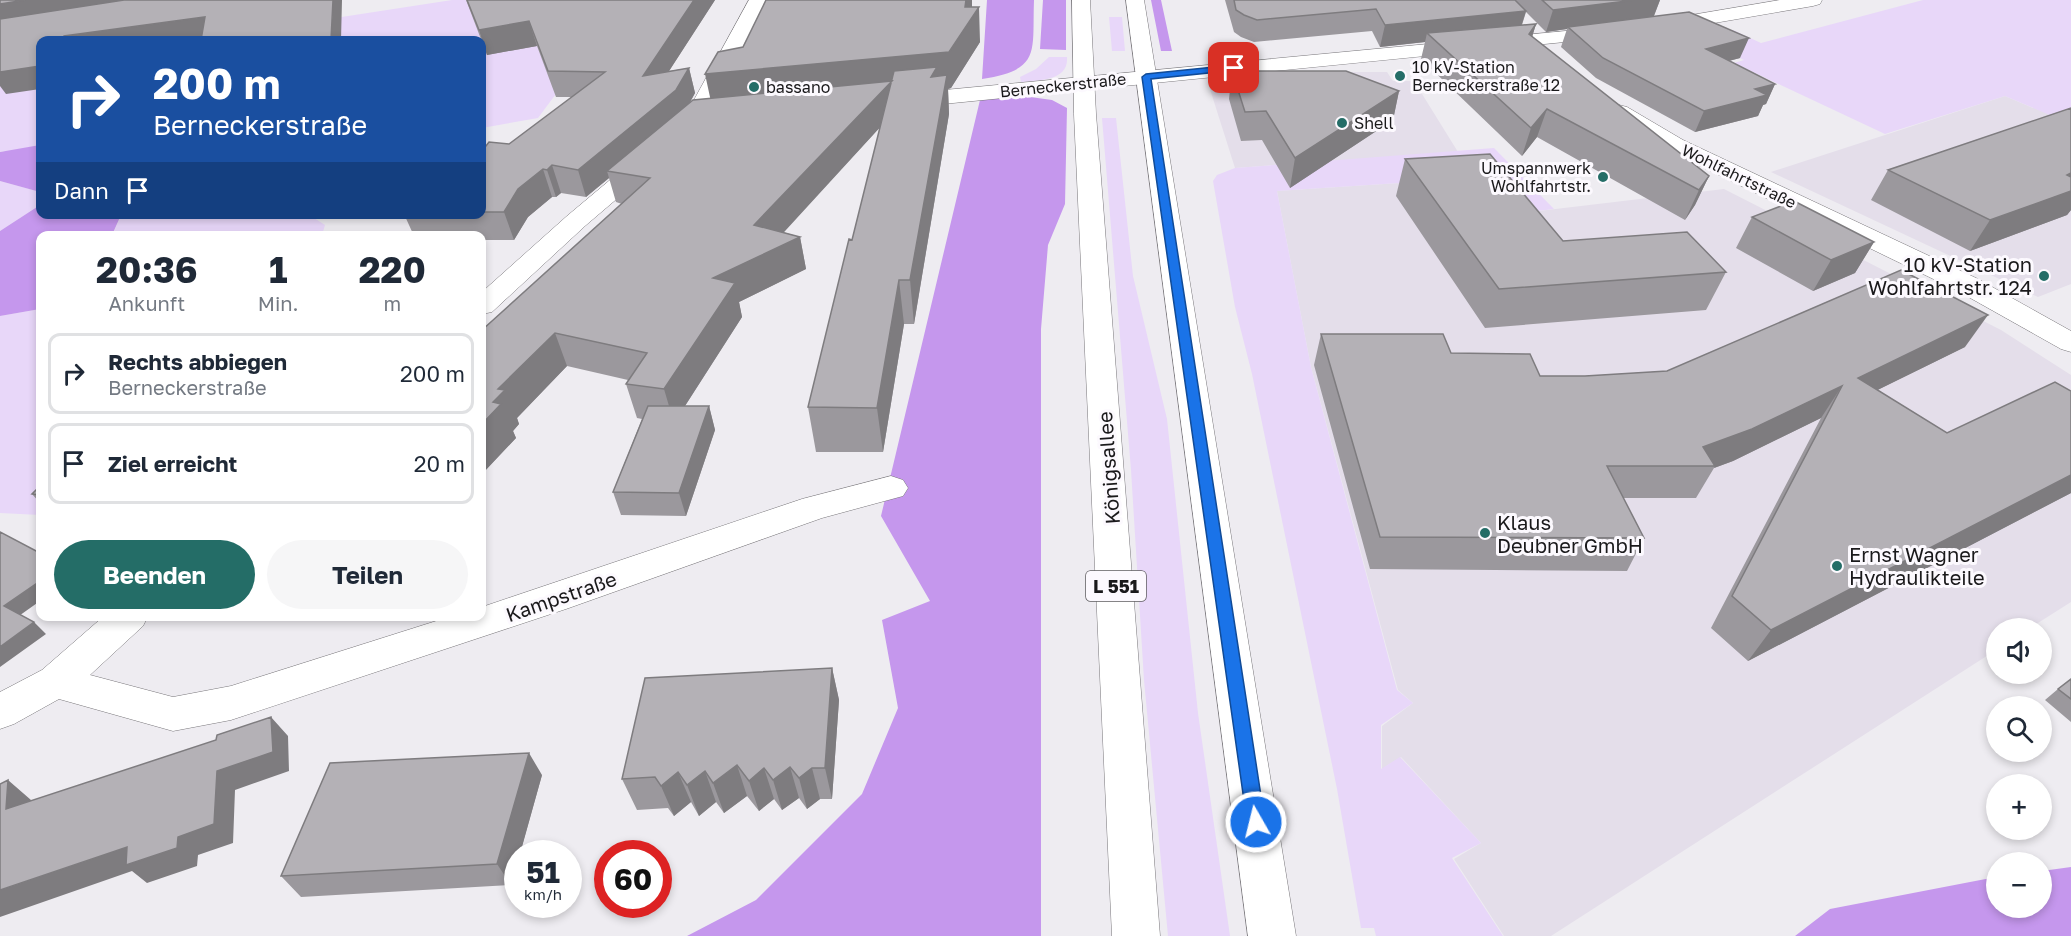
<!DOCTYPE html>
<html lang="de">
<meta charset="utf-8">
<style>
body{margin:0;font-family:"Golos Text",sans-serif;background:#f6f6f7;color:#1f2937;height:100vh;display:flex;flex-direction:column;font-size:22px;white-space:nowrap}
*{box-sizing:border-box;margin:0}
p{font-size:20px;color:#747a83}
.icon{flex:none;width:33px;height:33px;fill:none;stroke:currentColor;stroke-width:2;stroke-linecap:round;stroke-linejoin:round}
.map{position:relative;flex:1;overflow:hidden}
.sheet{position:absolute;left:36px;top:231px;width:450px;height:390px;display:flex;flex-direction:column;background:#fff;border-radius:12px;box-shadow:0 3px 9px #0003}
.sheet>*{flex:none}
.hud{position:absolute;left:36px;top:36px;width:450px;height:183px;border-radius:12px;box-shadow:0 3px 9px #0003;background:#1a4fa0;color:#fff;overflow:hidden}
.tools{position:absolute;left:1986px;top:618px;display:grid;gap:12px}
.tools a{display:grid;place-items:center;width:66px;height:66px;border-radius:50%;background:#fff;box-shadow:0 3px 9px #0003;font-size:30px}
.speed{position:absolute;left:504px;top:840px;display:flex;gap:12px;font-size:30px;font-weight:700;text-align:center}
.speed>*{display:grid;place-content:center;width:78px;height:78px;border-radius:50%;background:#fff;box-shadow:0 3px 9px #0003;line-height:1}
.speed small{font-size:15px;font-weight:400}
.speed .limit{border:9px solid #d22;background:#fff;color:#111}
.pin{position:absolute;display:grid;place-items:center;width:51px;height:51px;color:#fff;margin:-26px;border-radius:12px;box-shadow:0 3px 9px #0006}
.me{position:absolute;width:66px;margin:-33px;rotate:352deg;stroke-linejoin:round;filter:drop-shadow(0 0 4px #0008)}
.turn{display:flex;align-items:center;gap:21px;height:126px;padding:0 18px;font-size:27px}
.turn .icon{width:78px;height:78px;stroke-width:2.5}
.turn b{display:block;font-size:42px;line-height:51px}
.then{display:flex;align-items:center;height:57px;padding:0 18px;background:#0003;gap:12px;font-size:22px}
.eta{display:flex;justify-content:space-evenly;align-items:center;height:102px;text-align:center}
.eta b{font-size:36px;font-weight:700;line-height:42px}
.button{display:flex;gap:12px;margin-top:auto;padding:12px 18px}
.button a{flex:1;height:69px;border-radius:36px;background:#246d67;color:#fff;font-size:24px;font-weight:700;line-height:69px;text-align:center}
.button a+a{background:#f6f6f7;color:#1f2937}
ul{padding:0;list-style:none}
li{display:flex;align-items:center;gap:18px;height:81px;margin:0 12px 9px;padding:0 6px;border:3px solid #e0e1e3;border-radius:12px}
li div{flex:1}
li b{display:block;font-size:22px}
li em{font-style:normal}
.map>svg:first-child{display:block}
.built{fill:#e4deea}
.green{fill:#e8d7f9}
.forest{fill:#c597ed}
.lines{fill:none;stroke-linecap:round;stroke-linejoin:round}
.minor-casing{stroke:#79777b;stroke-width:1}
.primary-casing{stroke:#79777b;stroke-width:1}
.minor{fill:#fff;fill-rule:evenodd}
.primary{fill:#fff;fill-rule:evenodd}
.wall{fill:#9b989d}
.shaded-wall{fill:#7e7c7f}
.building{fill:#b4b1b6;stroke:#7e7c7f;stroke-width:1.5}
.route{fill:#1a73e8;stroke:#114b97;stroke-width:1.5}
.poi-dot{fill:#246d67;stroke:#fcf9fe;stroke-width:2}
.labels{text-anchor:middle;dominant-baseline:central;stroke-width:6;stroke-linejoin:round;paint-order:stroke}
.far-poi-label{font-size:16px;fill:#1a191b;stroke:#fcf9fe;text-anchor:start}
.far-street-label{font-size:16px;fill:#1a191b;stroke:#fcf9fe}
.shield{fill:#fcf9fe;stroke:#5e5c5f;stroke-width:1.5}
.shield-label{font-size:18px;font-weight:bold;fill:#1a191b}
.poi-label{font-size:20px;fill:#1a191b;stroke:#fcf9fe;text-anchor:start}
.street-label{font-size:20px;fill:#1a191b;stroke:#fcf9fe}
</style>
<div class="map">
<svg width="2071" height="936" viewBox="0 0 2071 936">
<rect width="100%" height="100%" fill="#eeecf1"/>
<path class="built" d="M1354,72H1387L1393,81H1414L1458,152L1235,168L1209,86Z
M2071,74V284L2038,297L1771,172L2005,96L2033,108Z
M1491,177L1521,213L1724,189L2001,330L2071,375V602L2030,628H1996V650L1551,936H1504L1454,859L1481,843L1401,757L1382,769V726L1413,703L1398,690L1311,367L1277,191Z"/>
<path class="green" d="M452,0H468L532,16L482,41L193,40Z
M626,0L538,118L482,128V51L528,28Z
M1923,0H2071V124L2005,96L1885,134L1734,63L1744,60L1694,36L1733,30L1761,43Z
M1109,17H1122L1125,51H1112Z
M1049,57H1067C1069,81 1039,80 1021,82L1020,77L1036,69Z
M40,64V165L4,151L0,152V71Z
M1102,118H1116L1133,276L1167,419L1198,713L1230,936H1168L1144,680L1131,470Z
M1494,148L1554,209L1520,213L1491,177L1277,191L1311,367L1397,690L1413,703L1381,725V769L1400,757L1481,843L1452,858L1503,936H1376L1374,928H1361L1337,789L1252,374L1235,307L1213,181L1217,175L1235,168Z
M0,181L40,192V205L0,231Z
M121,215H314V218L325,225L322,235L112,236Z
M40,309V515L0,513V316Z"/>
<path class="forest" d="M987,0H1034C1032,51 1042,70 982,79Z
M1043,0H1066V50L1040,49Z
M1151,0H1161L1172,51H1161Z
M1023,96L1052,100L1067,108L1065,204L1048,245L1041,329V936H687L756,900L862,794L898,708L882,620L930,601L881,516L980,100Z
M40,145V192L0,181V152Z
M40,205V214L121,215L112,235L40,236V309L0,316V231Z
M2071,867V936H1795L1830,909L1996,877V908H2042V871Z"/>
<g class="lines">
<defs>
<path id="minor" d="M749,0H767L701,127L585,226L492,312L482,314V292L567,216L684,118Z
M1780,0H1822L1820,4L1813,6L1662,32L1655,30L1652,26L1655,22L1662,20Z
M1608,27L1615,29L1618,33L1615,37L903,108L895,106L892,101L895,96L903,94Z
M1619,105L1627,107L1683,140L1976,278L2071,331V352L2061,349L1956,290L1667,150L1611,117L1608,112L1611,107Z
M891,476L903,480L908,488L903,496L822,518L566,609L231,720L173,731L59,699L14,724L0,729V692L42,670L104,616H148L143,626L90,675L173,697L231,686L452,616H482V607L802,499Z"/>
<path id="primary" d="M1072,0H1090L1096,114L1160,936H1112L1074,114Z
M1126,0H1144L1296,936H1248Z"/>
</defs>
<use href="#minor" class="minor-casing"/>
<use href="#primary" class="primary-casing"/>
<use href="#minor" class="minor"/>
<use href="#primary" class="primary"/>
</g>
<path class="wall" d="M466,0H715L669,71L689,68L695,93L690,102L710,98L972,7L980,42L951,88L948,89L949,114L914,324H904L883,452H816L808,407L852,240L880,127L783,232L800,237L806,269L739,302L742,317L685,406H709L715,430L686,516L621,515L613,492L642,419L637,418L626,384L628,380L567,366L517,418L519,424L513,431L516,438L482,474V330L622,204L616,202L609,178L586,197L561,193L556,197H552L528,217L514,240H482V236H414L404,214H482V151L509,144L572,97H556L537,46L487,55Z
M1225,0H1660L1654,16L1740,58L1729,61L1775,84L1766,104L1763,105L1758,116L1695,132L1596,78L1561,47L1567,29L1546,32L1526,12L1522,25L1536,24L1532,37L1709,176L1695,205L1685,220L1537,137L1522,156L1421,59L1425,42L1380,47L1372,31L1254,42L1241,37L1234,32Z
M1232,71L1399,91L1393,120L1290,188L1262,140L1241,141L1229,99Z
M2071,108V210L2067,215L1970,251L1871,200L1888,170Z
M1405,159L1563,241L1726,272L1706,310L1485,328L1396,196Z
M1752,217L1874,242L1855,273L1813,291L1736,248Z
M1321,334L1451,353L1540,376H1585L1667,371L1965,347L1877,390L1947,433L2071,391V493L1748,661L1711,628L1821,418L1733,461L1714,468L1696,498H1623L1644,538L1627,571L1370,569L1314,365Z
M40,486V503L32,494Z
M832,668L839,700L832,799H820L807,809L799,798L782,810L774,799L759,811L747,796L724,813L716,802L699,816L691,802L674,816L668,808L637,810L622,779Z
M2071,679V722L2045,700L2058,689Z
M542,775L511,885L301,897L281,876Z"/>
<path class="shaded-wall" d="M25,0H157L0,26V4Z
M333,0H342L341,40H331Z
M694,0H715L649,102L643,76Z
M966,0H972V9L979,7L980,42L951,88L948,89L949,114L914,324L895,111L764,254L800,237L806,269L739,302L742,317L674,423L664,389L713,111L705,74L965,7Z
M1620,0H1660L1653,18L1568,27L1567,29L1546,32L1553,10Z
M1526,11L1519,33H1427L1425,42L1380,47L1385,25Z
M205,17L215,37L189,40H63L64,36Z
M529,21L537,46L487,55L479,30Z
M1536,24L1528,50L1529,34Z
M1749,38L1740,58L1697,69L1706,49Z
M40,66V89L6,94L0,86V67Z
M689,68L695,93L682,117L607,171L609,178L586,197L578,170Z
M1775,84L1766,104L1763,105L1758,116L1695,132L1704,111L1755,89Z
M1399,91L1393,120L1290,188L1295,158Z
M1547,109L1537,137L1522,156L1531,128Z
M552,165L561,193L556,197L547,170Z
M543,169L552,197L528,217L514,240L504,212L518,189Z
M2071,173V210L2067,215L1970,251L1990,220L2067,175Z
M1709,176L1695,205L1685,220L1699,190Z
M1874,242L1855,273L1813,291L1831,260Z
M899,280L904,324L883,452L877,408Z
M1988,315L1965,347L1837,410L1858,378Z
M555,333L567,366L517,418L519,424L513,431L516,438L482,474V424L493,402L498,389Z
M1842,386L1821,418L1733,461L1714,468L1715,466L1703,447Z
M709,406L715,430L686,516L679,493Z
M2071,475V493L1748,661L1771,630Z
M40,581V601L16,618L4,606Z
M34,622L46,634L0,667V647Z
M832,668L839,700L832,799L825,768Z
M271,717L288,736L289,771L235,790L233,843L198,855L197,866L147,883L132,871L0,917V890L127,847L178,837L217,771Z
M529,753L542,775L520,854H518V861L511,885L497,864Z
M737,765L747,796L724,813L713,783Z
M790,767L799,798L782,810L773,780Z
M764,768L774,799L759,811L749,781Z
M812,768L820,799L807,809L799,778Z
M705,771L716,802L699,816L687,785Z
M678,772L691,802L674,816L661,786Z
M8,780L31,800L29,827L6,809Z"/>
<path class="building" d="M0,0H25L0,4Z
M124,0H333L331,40H201L205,17L64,36L63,40H40V66L0,72V19Z
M467,0H694L643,76L689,68L676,90L578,170L552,165L547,170L543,169L518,189L504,212H482V151L489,142L509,144L605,72L548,71L529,21L479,30Z
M766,0H966L965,7H979L949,52L705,74L718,52L743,47Z
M1234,0H1515L1526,11L1385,25L1376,9L1257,20L1244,15L1236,10Z
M1542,0H1635L1553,10Z
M1689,12L1749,38L1706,49L1775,84L1755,89L1767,95L1704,111L1603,58L1568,27Z
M1536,24L1529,34L1709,176L1699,190L1547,109L1531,128L1427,33Z
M937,67L931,77L947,75L910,280H899L877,408L808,407L849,239L852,240L894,71Z
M1232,71H1346L1399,91L1295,158L1266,111L1245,112Z
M892,81L754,225L800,237L713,278L735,283L664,389L626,384L647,353L555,333L498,389L505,390L493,402L501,404L482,424V330L650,178L607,171L693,100Z
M2071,108V173L2067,175L2071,177V191L1990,220L1888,170Z
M1490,154L1563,241L1687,232L1726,272L1499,289L1405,159Z
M1794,201L1874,242L1831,260L1752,217Z
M1901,270L1988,315L1858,378L1947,433L2055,382L2071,391V475L1771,630L1732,596L1842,386L1752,429L1703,447L1715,466H1607L1644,538L1380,537L1321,334H1443L1451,353L1530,354L1540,376H1585L1667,371Z
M648,406H709L679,493L613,492Z
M40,486V495L32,494Z
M0,532L40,553V581L4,606L34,622L0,647Z
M832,668L825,768H812L799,778L790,767L773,780L764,768L749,781L737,765L713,783L705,771L687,785L678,772L661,786L655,777L622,779L645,678Z
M2071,679V699L2058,689Z
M271,717L273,752L217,771L214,824L178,837L177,848L126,865L127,847L0,890V784L8,780L6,809L216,740L217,735Z
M529,753L497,864L281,876L330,763Z"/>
<path class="route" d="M1234,65L1237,66V70L1151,79L1265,822L1262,827L1256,830L1249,827L1247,822L1142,77L1146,74Z"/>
<g class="poi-dot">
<circle cx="1400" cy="76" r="6"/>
<circle cx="754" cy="87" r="6"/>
<circle cx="1342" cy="123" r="6"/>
<circle cx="1603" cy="177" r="6"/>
<circle cx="2044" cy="276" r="6"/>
<circle cx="1485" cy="533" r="6"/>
<circle cx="1837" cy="566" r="6"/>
</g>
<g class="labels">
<g class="far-poi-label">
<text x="1412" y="67">10 kV-Station<tspan x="1412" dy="18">Berneckerstraße 12</tspan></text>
<text x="766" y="87">bassano</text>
<text x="1354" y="123">Shell</text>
<text x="1591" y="168" text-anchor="end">Umspannwerk<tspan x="1591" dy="18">Wohlfahrtstr.</tspan></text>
</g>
<g class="far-street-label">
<text transform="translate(1063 85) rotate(-6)">Berneckerstraße</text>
<text transform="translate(1739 176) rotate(26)">Wohlfahrtstraße</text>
</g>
<rect class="shield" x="1086" y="571" width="60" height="30" rx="4.5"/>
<g class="shield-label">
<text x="1116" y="586">L 551</text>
</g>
<g class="poi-label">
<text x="2032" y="264" text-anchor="end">10 kV-Station<tspan x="2032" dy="23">Wohlfahrtstr. 124</tspan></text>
<text x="1497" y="522">Klaus<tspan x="1497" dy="23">Deubner GmbH</tspan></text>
<text x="1849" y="554">Ernst Wagner<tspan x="1849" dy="23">Hydraulikteile</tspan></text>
</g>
<g class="street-label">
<text transform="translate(1108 468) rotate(-94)">Königsallee</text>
<text transform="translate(561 596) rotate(-19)">Kampstraße</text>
</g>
</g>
</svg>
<div class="tools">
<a><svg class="icon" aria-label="sound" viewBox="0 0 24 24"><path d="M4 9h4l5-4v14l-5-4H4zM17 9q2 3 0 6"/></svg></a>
<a><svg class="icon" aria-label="search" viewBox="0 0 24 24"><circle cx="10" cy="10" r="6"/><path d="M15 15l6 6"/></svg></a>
<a>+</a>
<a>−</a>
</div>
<div class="speed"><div>51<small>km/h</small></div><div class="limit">60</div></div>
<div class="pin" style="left:1234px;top:68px;background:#d93025"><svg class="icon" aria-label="arrive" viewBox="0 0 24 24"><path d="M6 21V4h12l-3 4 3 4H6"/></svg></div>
<svg class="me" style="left:1256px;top:822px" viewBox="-20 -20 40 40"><circle r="17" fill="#1a73e8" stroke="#fff" stroke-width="3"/><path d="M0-11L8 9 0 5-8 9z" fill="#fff"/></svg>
<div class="hud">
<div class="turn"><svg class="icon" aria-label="right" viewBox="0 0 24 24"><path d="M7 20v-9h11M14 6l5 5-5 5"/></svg><div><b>200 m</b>Berneckerstraße</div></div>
<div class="then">Dann<svg class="icon" aria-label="arrive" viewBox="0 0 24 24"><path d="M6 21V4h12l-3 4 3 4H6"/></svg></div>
</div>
<section class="sheet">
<div class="eta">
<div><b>20:36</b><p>Ankunft</p></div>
<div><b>1</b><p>Min.</p></div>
<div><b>220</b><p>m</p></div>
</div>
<ul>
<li><svg class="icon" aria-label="right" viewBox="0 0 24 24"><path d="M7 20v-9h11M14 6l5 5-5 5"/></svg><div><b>Rechts abbiegen</b><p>Berneckerstraße</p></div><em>200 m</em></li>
<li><svg class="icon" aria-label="arrive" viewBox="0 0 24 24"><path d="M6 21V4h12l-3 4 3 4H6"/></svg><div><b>Ziel erreicht</b></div><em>20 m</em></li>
</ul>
<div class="button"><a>Beenden</a><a>Teilen</a></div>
</section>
</div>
